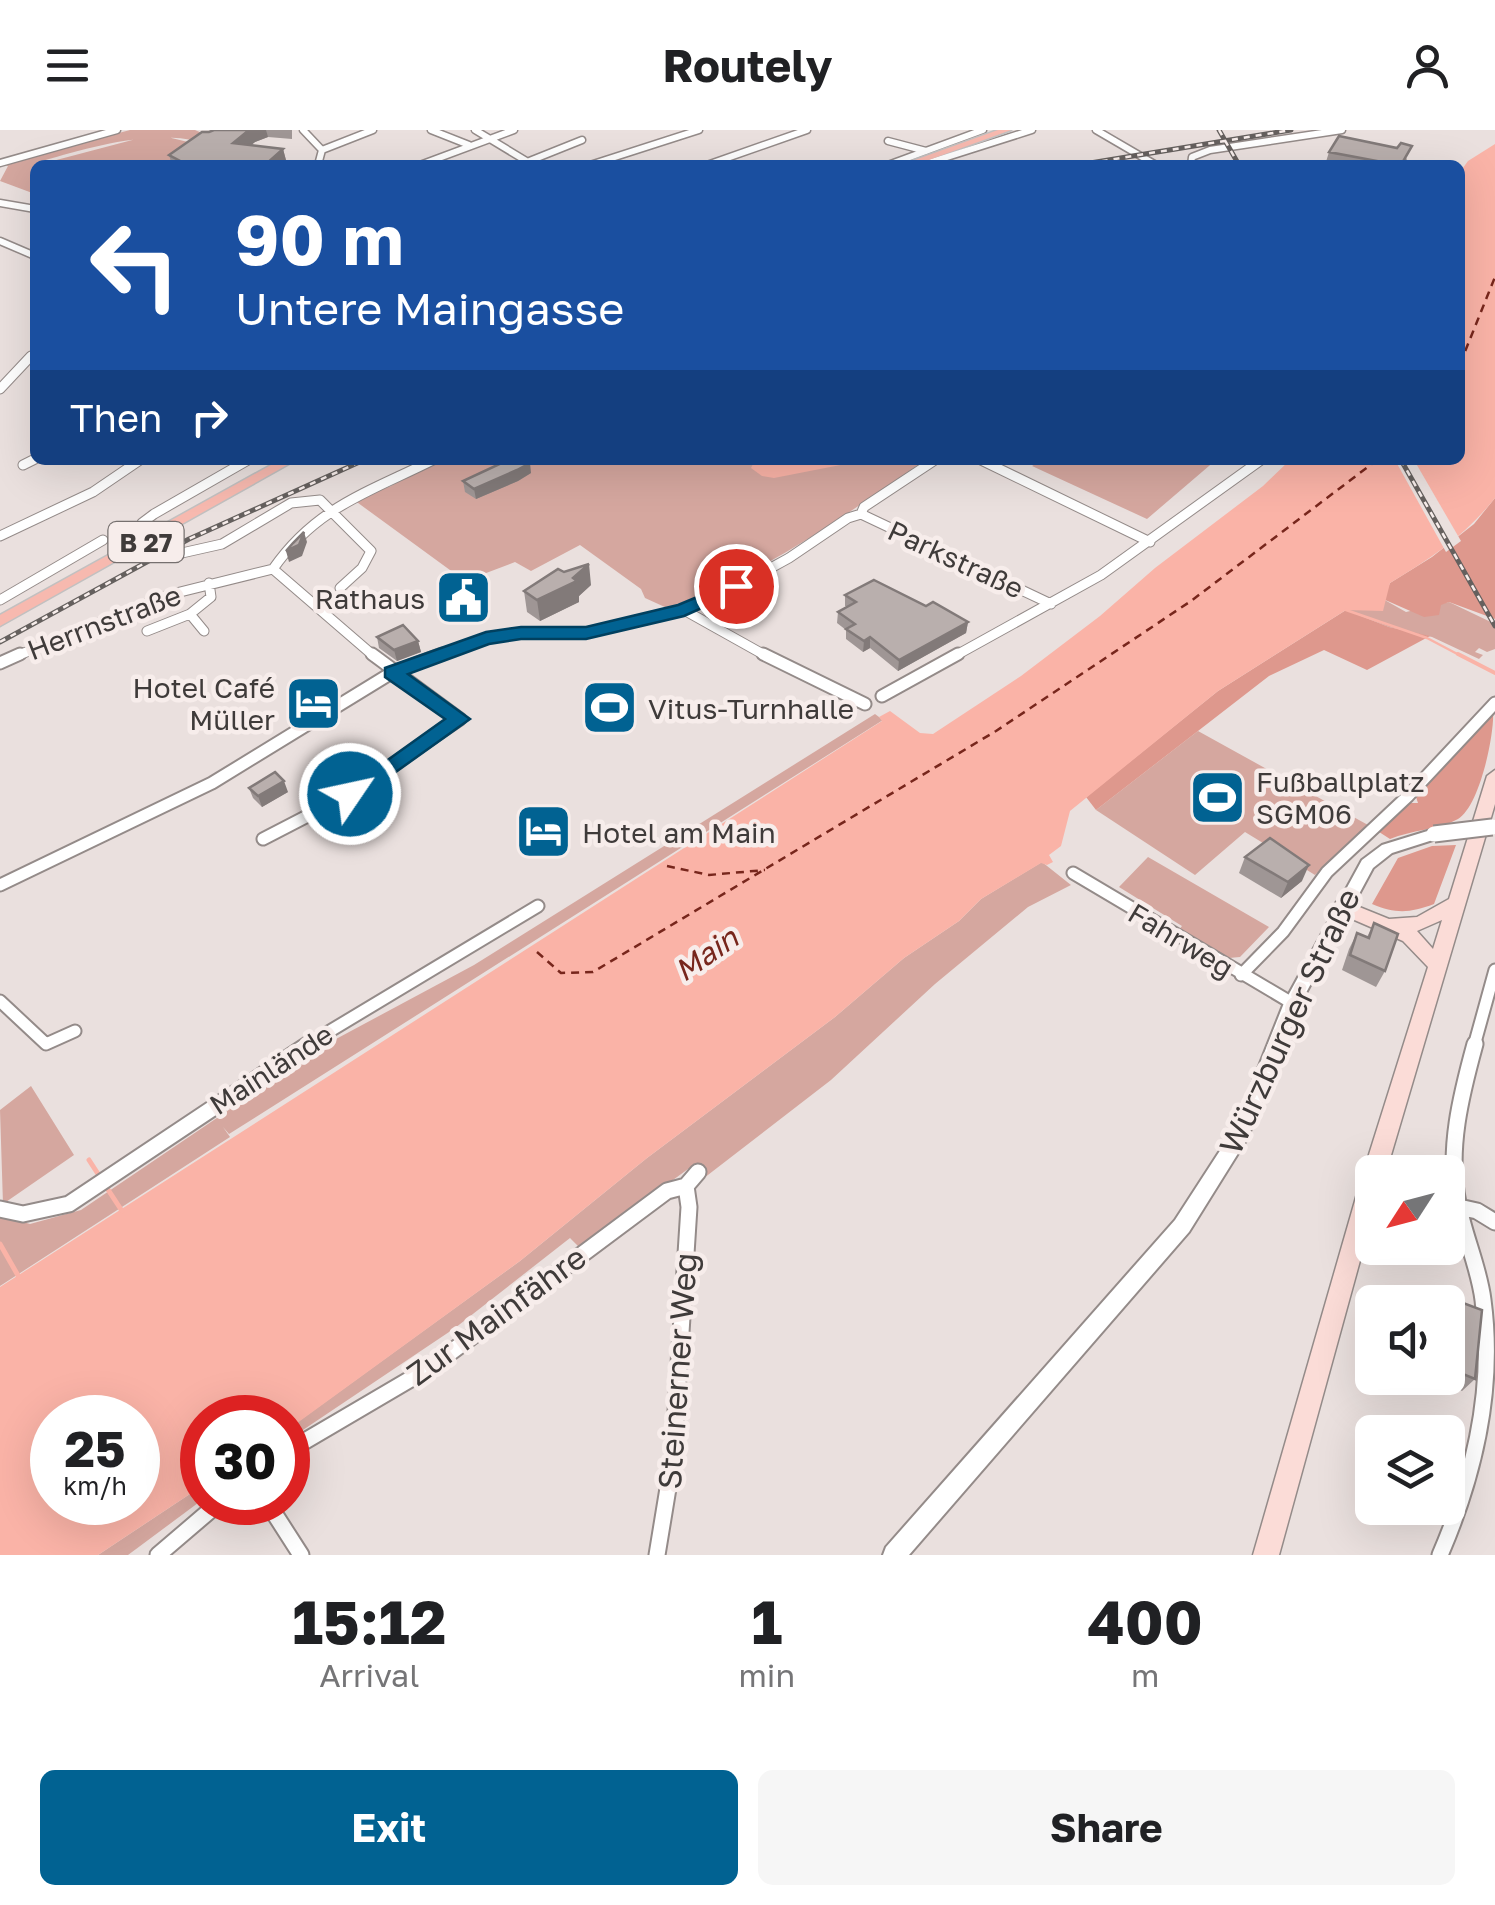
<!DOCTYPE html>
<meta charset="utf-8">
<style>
body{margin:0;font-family:"Golos Text",sans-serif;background:#f6f6f6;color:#202124;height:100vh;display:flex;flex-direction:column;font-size:38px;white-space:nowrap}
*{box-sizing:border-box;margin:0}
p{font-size:32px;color:#757577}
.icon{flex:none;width:55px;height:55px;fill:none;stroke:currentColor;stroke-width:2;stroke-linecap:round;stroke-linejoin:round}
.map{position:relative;height:1425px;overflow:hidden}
.drawer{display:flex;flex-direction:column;background:#fff;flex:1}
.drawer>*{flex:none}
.hud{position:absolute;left:30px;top:30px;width:1435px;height:305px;border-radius:15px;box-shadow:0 10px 40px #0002;background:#1a4fa0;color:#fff;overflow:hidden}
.needle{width:65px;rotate:234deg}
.buttons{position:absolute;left:1355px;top:1025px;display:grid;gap:20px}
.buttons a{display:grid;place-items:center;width:110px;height:110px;border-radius:15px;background:#fff;box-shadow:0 10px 40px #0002;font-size:50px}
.speed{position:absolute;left:30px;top:1265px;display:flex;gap:20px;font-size:50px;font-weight:700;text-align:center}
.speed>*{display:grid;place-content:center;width:130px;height:130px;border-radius:50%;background:#fff;box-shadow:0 10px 40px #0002;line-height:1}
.speed small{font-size:25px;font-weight:400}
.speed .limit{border:15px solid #d22;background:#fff;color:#111}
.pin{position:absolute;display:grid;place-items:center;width:85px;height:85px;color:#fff;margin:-42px;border:5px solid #fff;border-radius:50%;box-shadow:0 2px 10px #0007}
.me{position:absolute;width:110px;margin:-55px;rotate:56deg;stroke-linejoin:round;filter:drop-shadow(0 0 8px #0008)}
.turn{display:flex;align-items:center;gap:35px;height:210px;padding:0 40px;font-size:45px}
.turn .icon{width:130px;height:130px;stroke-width:2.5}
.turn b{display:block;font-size:70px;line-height:85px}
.then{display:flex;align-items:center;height:95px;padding:0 40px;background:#0003;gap:20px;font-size:38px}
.eta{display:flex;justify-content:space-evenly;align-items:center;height:170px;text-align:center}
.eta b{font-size:60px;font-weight:700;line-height:70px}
.button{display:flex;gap:20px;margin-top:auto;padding:20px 40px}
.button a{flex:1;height:115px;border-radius:15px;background:#016292;color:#fff;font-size:40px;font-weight:700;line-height:115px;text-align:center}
.button a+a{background:#f6f6f6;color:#202124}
header{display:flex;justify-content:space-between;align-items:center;height:130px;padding:0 40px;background:#fff;font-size:45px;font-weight:700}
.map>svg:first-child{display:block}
.green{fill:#d5a79f}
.forest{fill:#de988d}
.water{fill:#fab3a7;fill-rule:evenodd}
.pier{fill:#eae0de}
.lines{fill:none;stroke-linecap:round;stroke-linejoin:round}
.stream-far2{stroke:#fab3a7;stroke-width:2.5}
.stream-far1{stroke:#fab3a7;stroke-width:4}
.stream{stroke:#fab3a7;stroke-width:5}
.ferry{stroke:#77261c;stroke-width:2.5;stroke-dasharray:8 6;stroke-linecap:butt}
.minor-far3-casing{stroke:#948b89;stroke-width:9}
.minor-far2-casing{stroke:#948b89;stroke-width:11}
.minor-far1-casing{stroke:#948b89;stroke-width:15}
.minor-casing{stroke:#948b89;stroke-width:19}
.tertiary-casing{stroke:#948b89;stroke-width:4}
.secondary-casing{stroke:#948b89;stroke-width:3}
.primary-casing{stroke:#c2c0c0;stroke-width:3}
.minor-far3{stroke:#fff;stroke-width:6}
.minor-far2{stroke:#fff;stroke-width:9}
.minor-far1{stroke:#fff;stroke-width:11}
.minor{stroke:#fff;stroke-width:15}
.tertiary{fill:#fff;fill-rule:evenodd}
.secondary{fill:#fbdcd7;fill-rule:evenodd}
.primary{fill:#f7b9af;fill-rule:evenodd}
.rail-casing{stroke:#65605e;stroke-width:5}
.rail{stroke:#f7edeb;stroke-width:2.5;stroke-dasharray:6;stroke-linecap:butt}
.minor-bridge-casing{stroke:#948b89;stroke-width:11;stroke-linecap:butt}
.tertiary-bridge-casing{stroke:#948b89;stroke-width:19;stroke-linecap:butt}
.minor-bridge{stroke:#fff;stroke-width:9}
.tertiary-bridge{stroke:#fff;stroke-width:15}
.wall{fill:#9f9695}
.shaded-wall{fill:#827a79}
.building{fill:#b9afad;stroke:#827a79;stroke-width:2.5}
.route{fill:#016292;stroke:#01405f;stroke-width:2.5}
.labels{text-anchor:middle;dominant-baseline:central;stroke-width:9;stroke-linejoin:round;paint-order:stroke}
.shield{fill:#f7edeb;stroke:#76706f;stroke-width:2.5}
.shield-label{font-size:25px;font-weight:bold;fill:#3f3b3a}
.street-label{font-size:28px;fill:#3f3b3a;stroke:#f7edeb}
.poi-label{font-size:28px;fill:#3f3b3a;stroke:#f7edeb;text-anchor:start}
.water-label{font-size:30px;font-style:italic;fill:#77261c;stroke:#f7edeb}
.near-street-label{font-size:32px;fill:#3f3b3a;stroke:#f7edeb}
</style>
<header><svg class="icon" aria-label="menu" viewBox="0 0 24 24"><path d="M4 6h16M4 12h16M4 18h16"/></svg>Routely<svg class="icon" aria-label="person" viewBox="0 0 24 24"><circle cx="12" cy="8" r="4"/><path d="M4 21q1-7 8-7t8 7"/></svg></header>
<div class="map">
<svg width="1495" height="1425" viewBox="0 0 1495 1425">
<rect width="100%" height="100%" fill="#eae0de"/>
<path class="green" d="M130,0H195L209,6L197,11C149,0 91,17 42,31L31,39L35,64L0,51L8,36L2,34Z
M155,4L188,12L181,28L160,35L45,33Z
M438,330H925C841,388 765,444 667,478L645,468L641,459L580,415L531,441L515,432L465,451L354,370L391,356Z
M1041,330H1216L1147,389L1032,336Z
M1383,469L1406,482L1449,472L1495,494V519L1487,522L1479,518L1475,522L1483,525L1479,529L1432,507L1389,497L1346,480H1366Z
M875,584L883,590L229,1004L223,997L230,1007L0,1156V1085L30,1094L81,1080L323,916L474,835Z
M1198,601L1368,695L1315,745L1245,702L1195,745L1096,680Z
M1148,727L1269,797L1240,827L1229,828L1178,801L1182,796L1119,757Z
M1042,732L1071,755L1028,777L935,854L831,950L704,1048L688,1039L580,1118L570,1108L455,1198L288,1310V1299L520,1131L647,1028L835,887L904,828L959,791L981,769Z
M31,956L74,1025L3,1074L0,980Z
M202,1356V1370L128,1425H98Z"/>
<path class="forest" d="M1495,368V489L1449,472L1441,475L1439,485L1424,487L1383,469L1390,453L1432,427L1474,394Z
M1346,480L1389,497L1430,506L1367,540L1324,520L1269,546L1096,680L1086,667L1218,561Z
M1493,581C1495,602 1480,676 1458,689C1438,700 1411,700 1390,709L1376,700L1408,673H1418L1416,667Z
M1456,715L1434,774C1410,783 1396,784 1372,774L1398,728L1432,716Z"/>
<path class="water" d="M1495,14V368C1466,405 1430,429 1390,453L1383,481L1346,480L1218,561L1070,681L1061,716L1049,725L1053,732L1047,735L1041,733L981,769L959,791L904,828L835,887L647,1028L520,1131L300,1291L288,1299V1288H202V1356L98,1425H0V1157L882,591L879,587L890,581L920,603L933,604L1021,546L1100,486L1155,438L1263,356L1290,330H1460V42L1468,31ZM52,1288H138V1372H52Z
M755,330H866L774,348L762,346L751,338Z"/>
<path class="pier" d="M1395,330H1414L1461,411L1446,422Z"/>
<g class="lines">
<path class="stream-far2" d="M1346,480L1427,508L1463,527"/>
<path class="stream-far1" d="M1458,524L1495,543"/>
<path class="stream" d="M89,1030L100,1047
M105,1055L122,1081
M0,1114L20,1149"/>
<path class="ferry" d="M1460,234L1495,147
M667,736L709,745L765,740
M537,822L561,843L593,842L996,601L1191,471L1377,330"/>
<defs>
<path id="minor-far3" d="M303,0L322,20
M431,0L469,15
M475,0L533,35
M1096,0L1156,35
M888,11L926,21
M322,20L373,0
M527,32L582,10
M0,33L117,0
M318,35L322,20
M420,35L514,0
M590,35L699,0
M707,35L807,0
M888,35L983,0
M922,35L1032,0
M1191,35L1192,27L1210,20L1342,0
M0,73L35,79
M0,111L35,126
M29,229L35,222"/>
<path id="minor-far2" d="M0,259L31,226
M981,330L1150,412
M23,335L35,329
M861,384L1051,474
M0,406L93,362L140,330
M138,407L142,393L154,384L248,330
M173,425L222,414L291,373L320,370L371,421L362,438L340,458
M273,439C316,377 369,362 433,330
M273,439L375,527
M0,470L103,410
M684,480L768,527
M190,484L204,501
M147,501L190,484L211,467L209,453
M14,527L168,465L273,439
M435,527L486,508L521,503H585L684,480L736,457L789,428L848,388L861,384L864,377L935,330
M953,527L1101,445L1261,330"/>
<path id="minor-far1" d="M763,524L865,574
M0,533L20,524
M882,566L958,524
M263,709L350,664L460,589L372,524
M1073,743L1292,873
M0,755L212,653L393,542L442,524
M1241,845L1283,802L1327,742L1408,666L1495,573
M0,871L46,914L75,901
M305,916L538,776
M1474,916L1495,840"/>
<path id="minor" d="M1459,1077L1477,1081L1495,1092
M0,1079L23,1084L69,1074L309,914
M288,1321L431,1237L667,1061L686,1056L698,1042
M267,1372L301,1425
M158,1425L220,1372
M657,1425L673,1328L689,1077L686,1056
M1440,1425C1475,1344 1495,1259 1483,1170C1479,1137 1464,1106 1458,1073C1447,1020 1461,965 1475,914"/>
<path id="tertiary" d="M1434,699L1441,704L1439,708L1392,723L1373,738L1300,874L1247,1009L1189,1102L909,1425H883L886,1417L1175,1090L1234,999L1284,873L1362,730L1382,715Z"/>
<path id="secondary" d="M1495,640V674L1386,1042H1372V1087L1279,1425H1253L1361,1050L1428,837L1403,811L1336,782L1333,777L1336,772L1342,770L1389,789L1417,787L1449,769L1487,646ZM1442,790L1433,819L1417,801Z"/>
<path id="primary" d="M998,0H1011L915,35H901Z
M280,330H296L0,496V485Z"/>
</defs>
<use href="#minor-far3" class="minor-far3-casing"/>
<use href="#minor-far2" class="minor-far2-casing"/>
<use href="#minor-far1" class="minor-far1-casing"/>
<use href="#minor" class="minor-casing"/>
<use href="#tertiary" class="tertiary-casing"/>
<use href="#secondary" class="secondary-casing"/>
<use href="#primary" class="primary-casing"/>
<use href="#minor-far3" class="minor-far3"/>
<use href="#minor-far2" class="minor-far2"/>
<use href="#minor-far1" class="minor-far1"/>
<use href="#minor" class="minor"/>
<use href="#tertiary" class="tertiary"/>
<use href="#secondary" class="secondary"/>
<use href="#primary" class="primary"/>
<defs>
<path id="rail" d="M1219,0L1239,35
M1078,35L1291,0
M1401,330L1495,496
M0,512L189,409L364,330"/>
</defs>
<use href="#rail" class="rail-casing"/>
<use href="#rail" class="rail"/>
<defs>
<path id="minor-bridge" d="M138,407L147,419L173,425"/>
<path id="tertiary-bridge" d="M1434,704L1492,697"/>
</defs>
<use href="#minor-bridge" class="minor-bridge-casing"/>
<use href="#tertiary-bridge" class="tertiary-bridge-casing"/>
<use href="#minor-bridge" class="minor-bridge"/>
<use href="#tertiary-bridge" class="tertiary-bridge"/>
</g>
<path class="wall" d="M214,0H292V9L268,7L255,12L251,15L283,19L287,34L172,35L169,25Z
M1397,18L1407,29L1404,35H1325L1329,22Z
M531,343L518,351L476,369L465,362L463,351Z
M591,455L579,466V472L540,491L527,482L524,461Z
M845,465L926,476L968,492L966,503L898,541L870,518L863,522L846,509V500L837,493L838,482L847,477L845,476Z
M377,507L418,511L421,522L397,531L379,518Z
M296,560L325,572L312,580L300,571Z
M586,563L632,583L618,593L587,574Z
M305,651H331L335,661L318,670L309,662Z
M249,658L288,662L262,677L253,668Z
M1245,727L1302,751L1281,768L1239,743Z
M1374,793L1385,841L1376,857L1342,840L1349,819L1357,803L1367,807Z
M1439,1164L1482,1180L1475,1249L1462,1261L1429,1248H1448V1172H1432Z"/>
<path class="shaded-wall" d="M249,0H266L268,7L255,12L237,27L233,13Z
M283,19L287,34L286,35H265Z
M530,333L531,343L518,351L476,369L474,359Z
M304,402L307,412L302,426L289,432L286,421Z
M589,434L591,455L579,466V472L540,491L537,470L573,448Z
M968,492L966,503L898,541L899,530Z
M870,507V518L863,522L864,511Z
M418,511L421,522L397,531L394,520Z
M322,562L325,572L312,580L309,570Z
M631,572L632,583L618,593L617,582Z
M284,651L288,662L262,677L258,666Z
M331,651L335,661L318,670L315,659Z
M1309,735L1302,751L1281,768L1288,752Z"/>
<path class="building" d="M214,0H249L233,13L283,19L265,35H185L186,34L169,25L202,2H209Z
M1339,6L1397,18L1401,13L1412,16L1401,35H1398L1329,22Z
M508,330H525L530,333L517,340L474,359L463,351Z
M304,402L299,415L286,421L293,413Z
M589,434L573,448L577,451L537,470L524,461L558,439L564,442Z
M874,450L926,476L933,472L968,492L899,530L870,507L864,511L846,499L855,494L838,482L856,472L845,465Z
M403,495L418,511L394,520L377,507Z
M310,552L322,562L309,570L296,560Z
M600,553L631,572L617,582L586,563Z
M275,642L284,651L258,666L249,658Z
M321,642L331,651L315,659L305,651Z
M1270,708L1309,735L1288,752L1245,727Z
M1374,793L1398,804L1385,841L1350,825L1357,803L1369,808Z
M1439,1164L1482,1180L1475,1249L1448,1238V1172H1438Z"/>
<path class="route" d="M736,451L745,456L742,460L684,486L586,509H521L489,514L408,544L470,589L358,669L350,672L340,664L445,589L385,547V538L486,502L521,497H586L678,475Z"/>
<defs>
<symbol id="civic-square" viewBox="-11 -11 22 22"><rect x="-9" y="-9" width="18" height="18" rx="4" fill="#016292" stroke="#f7edeb"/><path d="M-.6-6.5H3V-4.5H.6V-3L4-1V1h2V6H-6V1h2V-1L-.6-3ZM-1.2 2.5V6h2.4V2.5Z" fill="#fff"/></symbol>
<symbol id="hotel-square" viewBox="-11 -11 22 22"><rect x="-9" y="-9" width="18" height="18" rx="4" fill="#016292" stroke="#f7edeb"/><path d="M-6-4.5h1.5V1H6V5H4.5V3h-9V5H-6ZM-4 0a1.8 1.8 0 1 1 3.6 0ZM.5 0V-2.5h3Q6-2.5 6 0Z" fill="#fff"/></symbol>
<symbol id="stadium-square" viewBox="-11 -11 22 22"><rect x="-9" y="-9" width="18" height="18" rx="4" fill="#016292" stroke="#f7edeb"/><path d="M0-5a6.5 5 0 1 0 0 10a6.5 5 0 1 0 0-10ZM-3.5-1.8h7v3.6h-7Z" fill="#fff"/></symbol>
</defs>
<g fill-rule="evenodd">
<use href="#civic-square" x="432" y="436" width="63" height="63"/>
<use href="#hotel-square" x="282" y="542" width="63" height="63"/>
<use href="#stadium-square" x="578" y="546" width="63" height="63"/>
<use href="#stadium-square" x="1186" y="636" width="63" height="63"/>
<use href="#hotel-square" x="512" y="670" width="63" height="63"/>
</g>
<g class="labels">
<rect class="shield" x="108.5" y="392" width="75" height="40" rx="8"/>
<g class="shield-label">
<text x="146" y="412">B 27</text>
</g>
<g class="street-label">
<text transform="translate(956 429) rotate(25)">Parkstraße</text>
<text transform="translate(104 492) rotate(-21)">Herrnstraße</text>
<text transform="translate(1181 810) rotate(31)">Fahrweg</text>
<text transform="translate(271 939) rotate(-33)">Mainlände</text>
</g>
<g class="poi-label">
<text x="425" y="468" text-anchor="end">Rathaus</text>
<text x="275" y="557" text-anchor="end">Hotel Café<tspan x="275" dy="32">Müller</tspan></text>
<text x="648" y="578">Vitus-Turnhalle</text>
<text x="1256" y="651">Fußballplatz<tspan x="1256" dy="32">SGM06</tspan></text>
<text x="582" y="702">Hotel am Main</text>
</g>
<g class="water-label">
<text transform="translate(706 824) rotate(-35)">Main</text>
</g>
<g class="near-street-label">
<text transform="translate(1289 891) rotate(-65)">Würzburger Straße</text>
<text transform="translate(496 1185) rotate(-36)">Zur Mainfähre</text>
<text transform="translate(677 1241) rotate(-86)">Steinerner Weg</text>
</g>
</g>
</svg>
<div class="buttons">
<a><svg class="needle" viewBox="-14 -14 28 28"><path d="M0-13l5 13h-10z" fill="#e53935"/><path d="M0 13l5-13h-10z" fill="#757577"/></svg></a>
<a><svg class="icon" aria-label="sound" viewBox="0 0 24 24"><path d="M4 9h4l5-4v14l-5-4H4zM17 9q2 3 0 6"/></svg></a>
<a><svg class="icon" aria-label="layers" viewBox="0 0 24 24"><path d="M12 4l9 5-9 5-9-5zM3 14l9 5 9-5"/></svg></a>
</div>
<div class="speed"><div>25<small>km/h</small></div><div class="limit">30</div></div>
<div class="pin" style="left:736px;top:456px;background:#d93025"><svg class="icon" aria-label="arrive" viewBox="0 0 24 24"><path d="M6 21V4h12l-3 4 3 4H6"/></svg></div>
<svg class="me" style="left:350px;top:664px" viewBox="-20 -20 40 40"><circle r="17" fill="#016292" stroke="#fff" stroke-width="3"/><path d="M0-11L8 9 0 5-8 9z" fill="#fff"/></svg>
<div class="hud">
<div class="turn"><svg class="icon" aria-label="left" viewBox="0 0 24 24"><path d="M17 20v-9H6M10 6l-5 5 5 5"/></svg><div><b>90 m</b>Untere Maingasse</div></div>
<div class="then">Then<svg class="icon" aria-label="right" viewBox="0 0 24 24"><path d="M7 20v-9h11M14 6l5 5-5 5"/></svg></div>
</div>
</div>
<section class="drawer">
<div class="eta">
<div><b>15:12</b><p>Arrival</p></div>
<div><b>1</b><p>min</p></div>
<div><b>400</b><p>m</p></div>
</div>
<div class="button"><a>Exit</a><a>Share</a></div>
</section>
